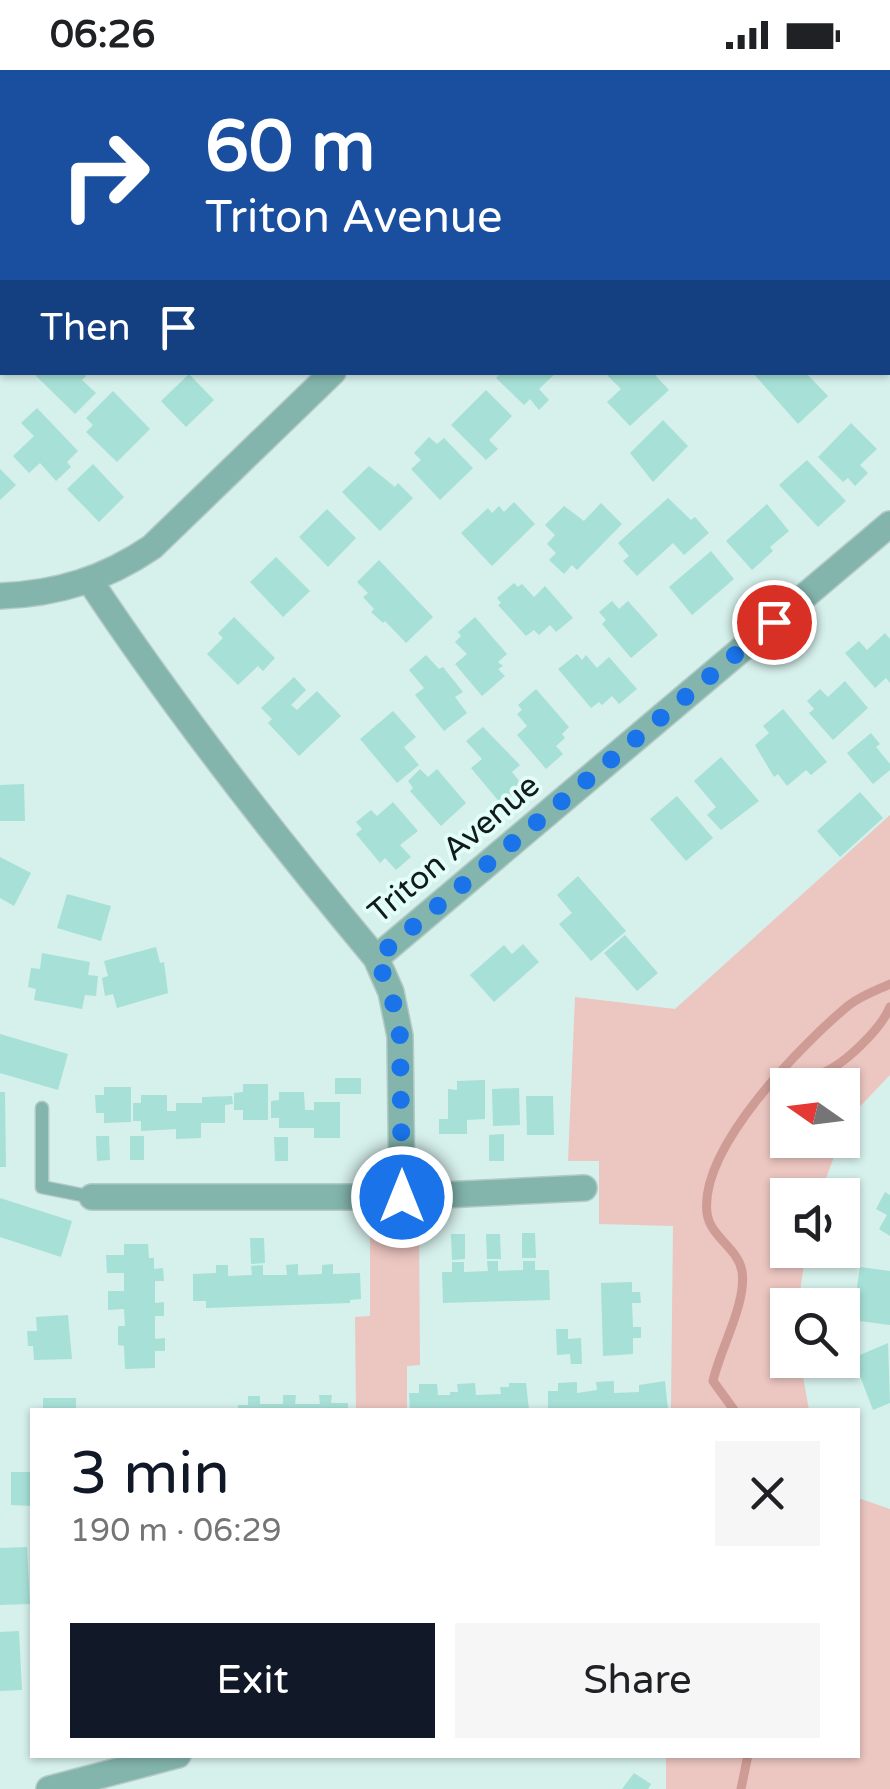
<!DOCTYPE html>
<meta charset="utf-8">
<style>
body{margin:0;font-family:"Varela Round",sans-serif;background:#f6f6f6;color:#202124;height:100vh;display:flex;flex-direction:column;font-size:38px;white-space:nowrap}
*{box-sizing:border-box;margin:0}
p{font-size:32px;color:#757577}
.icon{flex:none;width:55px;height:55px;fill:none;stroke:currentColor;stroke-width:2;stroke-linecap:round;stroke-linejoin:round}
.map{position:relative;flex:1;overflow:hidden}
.drawer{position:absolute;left:30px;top:1338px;width:830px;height:350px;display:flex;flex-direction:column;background:#fff;border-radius:0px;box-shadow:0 2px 8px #0004}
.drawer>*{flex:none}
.guide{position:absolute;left:0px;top:0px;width:890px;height:305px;box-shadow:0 2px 8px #0004;background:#1a4fa0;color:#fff;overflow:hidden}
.needle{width:65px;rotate:284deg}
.buttons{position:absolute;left:770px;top:998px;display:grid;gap:20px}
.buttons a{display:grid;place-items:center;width:90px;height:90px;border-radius:0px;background:#fff;box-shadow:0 2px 8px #0004;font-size:50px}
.pin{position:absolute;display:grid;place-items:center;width:85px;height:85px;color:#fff;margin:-42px;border:5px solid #fff;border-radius:50%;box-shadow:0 2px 10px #0007}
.me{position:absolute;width:110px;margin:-55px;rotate:0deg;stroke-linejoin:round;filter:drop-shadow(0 0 8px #0008)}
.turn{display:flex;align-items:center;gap:35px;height:210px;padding:0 40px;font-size:45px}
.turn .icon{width:130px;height:130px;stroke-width:2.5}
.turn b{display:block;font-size:70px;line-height:85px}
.then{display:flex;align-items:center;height:95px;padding:0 40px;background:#0003;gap:20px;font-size:38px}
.round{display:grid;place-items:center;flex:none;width:105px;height:105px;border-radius:0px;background:#f6f6f6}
.headline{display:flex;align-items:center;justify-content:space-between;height:170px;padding:0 40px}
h1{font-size:60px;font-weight:600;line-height:75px;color:#111827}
.action{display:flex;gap:20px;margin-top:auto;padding:20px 40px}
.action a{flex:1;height:115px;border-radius:0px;background:#111827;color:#fff;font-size:40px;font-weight:600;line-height:115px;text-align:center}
.action a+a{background:#f6f6f6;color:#202124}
.status{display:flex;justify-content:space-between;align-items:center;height:70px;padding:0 50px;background:#fff;direction:ltr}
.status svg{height:28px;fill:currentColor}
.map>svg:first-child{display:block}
.green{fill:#ecc6c1}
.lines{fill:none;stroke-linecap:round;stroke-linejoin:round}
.stream{stroke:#ce9c95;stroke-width:9}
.building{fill:#a7e0d7}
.lane-casing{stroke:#b3cac6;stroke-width:15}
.street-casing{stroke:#b3cac6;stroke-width:28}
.secondary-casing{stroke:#b3cac6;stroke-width:38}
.lane{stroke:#83b5ad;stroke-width:12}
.street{stroke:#83b5ad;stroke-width:25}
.secondary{stroke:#499a8f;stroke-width:35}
.route{stroke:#1a73e8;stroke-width:18;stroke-dasharray:0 32.4}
.labels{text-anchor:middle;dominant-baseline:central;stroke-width:8;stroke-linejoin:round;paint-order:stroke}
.street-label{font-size:32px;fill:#111b19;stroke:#e3fef9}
</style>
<div class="status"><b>06:26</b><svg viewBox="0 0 49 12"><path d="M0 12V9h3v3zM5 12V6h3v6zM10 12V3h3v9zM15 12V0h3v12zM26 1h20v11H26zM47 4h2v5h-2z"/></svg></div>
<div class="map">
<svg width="890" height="1719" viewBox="0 0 890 1719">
<rect width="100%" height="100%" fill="#d6f0ec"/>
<path class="green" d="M890,745V1005L848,1049L843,1064L842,1015H788V1070H840L820,1125H788V1180H806L798,1235H788V1290H800L809,1340H671L673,1156L599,1154V1091H568L575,927L675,939Z
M419,1157L420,1295L407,1296V1340H356L355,1247L370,1246V1158Z
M858,1428L890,1439V1719H666V1685H858Z"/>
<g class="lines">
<path class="stream" d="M775,1011C791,1010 807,1009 822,1003C844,995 881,959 890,937
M734,1340L713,1311C720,1279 747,1233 742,1201C738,1178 710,1167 707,1143C699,1078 802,974 849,935C861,926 877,920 890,914
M741,1719L748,1685"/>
</g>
<path class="building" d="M32,302H83L86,306L82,310L96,323L75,344Z
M501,302H557L539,319L549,330L539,340L530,329L524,335L496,308Z
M609,302H659L656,306L669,320L630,356L607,332L621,319L607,305Z
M752,302H805L828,326L798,354Z
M189,304L214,330L186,357L161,331Z
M486,320L512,346L489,370L498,379L486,390L451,355Z
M113,321L150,359L117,392L86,362L93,355L86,348Z
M37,338L78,381L67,392L71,397L56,411L40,393L29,403L13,386L34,366L21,353Z
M663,350L688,376L653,412L630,383Z
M851,353L877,379L860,395L868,403L855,416L848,408L843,412L818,387Z
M429,367L437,374L444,368L473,398L440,430L411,399L421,390L414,383Z
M807,390L846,431L818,457L779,415Z
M93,394L124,427L99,452L67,419Z
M369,396L395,417L398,413L413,428L380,461L342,422Z
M0,399L16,415L0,430Z
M668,428L691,450L695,447L709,463L684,485L673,473L637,506L623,491L629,486L618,473Z
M514,432L535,454L492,496L461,463L488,438L492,443L499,436L504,442Z
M601,433L622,454L577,500L572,495L564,504L549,490L556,483L547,474L555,465L545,455L564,436L584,451Z
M767,434L789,461L770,477L773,481L752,500L726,471Z
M327,439L356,468L328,497L299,467Z
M711,481L734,509L692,545L669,517Z
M276,487L310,521L283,547L250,512Z
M379,490L433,547L406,573L385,551L383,553L371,542L374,539L363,527L368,523L357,512Z
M514,513L518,517L522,514L534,527L545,516L573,548L556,562L550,555L539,565L534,560L526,566L498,535L501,533L497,528Z
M612,531L619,539L628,531L658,565L631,588L602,554L606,550L599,542Z
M234,547L275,588L263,601L258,596L238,615L207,584L223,568L218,563Z
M475,547L507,584L498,592L503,596L498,599L505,606L482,626L455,594L467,584L455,572L461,566L458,562Z
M885,563L890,569V613L886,608L875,618L845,583L859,571L867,580Z
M577,584L582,590L586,585L597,598L609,587L637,619L619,634L612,626L602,635L599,632L591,638L558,599Z
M426,585L439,599L443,597L463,622L455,627L467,643L444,661L415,625L424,618L409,600Z
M294,607L306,620L291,635L297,640L317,621L341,646L299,686L268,653L272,649L261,638Z
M845,611L868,638L833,670L809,643L814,639L807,631L820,619L828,627Z
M536,619L569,657L562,664L565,668L556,676L563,684L546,699L517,665L527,656L517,644L522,640L518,635Z
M783,639L827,692L811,705L806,700L787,716L778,704L774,707L755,675L769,663L763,656Z
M393,641L416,667L404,677L419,695L397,713L360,669Z
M483,657L520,695L512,702L524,717L502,735L471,698L482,689L466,671Z
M871,663L880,674L876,677L890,694V700L873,714L847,683Z
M721,687L759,731L721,760L707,745L716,737L694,711Z
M420,699L428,707L437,699L466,733L441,756L410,721L413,718L408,711Z
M24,714L25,751H0V715Z
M860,722L883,748L840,787L817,761Z
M677,726L713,768L686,791L650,749Z
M393,732L418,761L400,775L411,787L396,800L385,788L380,793L356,764L362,759L356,752L371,740L377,746Z
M0,787L31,803L14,836L0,828Z
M578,806L626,861L591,891L559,854L572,843L557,825Z
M67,824L111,836L101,871L57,858Z
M625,865L658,903L637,921L604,883Z
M523,874L539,892L494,932L470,905L504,875L512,884Z
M156,877L160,893L164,892L168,923L117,938L113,924L105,926L102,908L108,906L104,891Z
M42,883L90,892L88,905L98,906L96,926L85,925L82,939L34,930L36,919L28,917L31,898L40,899Z
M0,964L68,984L58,1020L0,1003Z
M335,1008H361V1024H335Z
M485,1010V1049L467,1050V1064H439V1049H448V1019L457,1020V1011Z
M243,1014H268V1050H243V1040H234V1023L243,1022Z
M104,1017H131V1052L104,1053V1043H96L95,1025H104Z
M519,1018L520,1055L493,1056L492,1019Z
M0,1022H5L6,1097H0Z
M279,1022H304L305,1040H314V1032H340V1068H314V1058H279V1048H271V1031L279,1030Z
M141,1025H167V1041H176V1033H202V1027L232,1026L233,1034L225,1035V1053H201V1068L176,1069V1059L141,1061V1051H133V1033H141Z
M526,1026H553L554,1065H527Z
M504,1064V1091H489V1065Z
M96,1066H109L110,1090L97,1091Z
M130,1066H144V1090H130Z
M274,1067H288V1091H275Z
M885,1122L890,1125V1166L879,1159L887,1145L876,1139Z
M0,1128L72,1151L61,1187L0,1167Z
M522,1163H535L536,1188H522Z
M451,1164H465V1189L452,1190Z
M486,1164H500L501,1189H487Z
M250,1168H264L265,1193L251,1194Z
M124,1174H148L149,1188H154V1199L163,1198L164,1211H155V1233L164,1232V1246H155V1269L165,1268V1281H155V1298L125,1299L124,1276L118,1275V1256H125L124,1239L108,1240V1221H124V1203H107L106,1185H124Z
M487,1191H498V1201L523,1200V1191H535V1200H549L550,1230L443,1233L442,1202H452V1192H464V1202L488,1201Z
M298,1194V1205L322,1204V1195L333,1194V1204L360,1203L361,1229L350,1230V1233L206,1238V1231H193V1204L216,1203V1195H228V1206L252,1205L251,1196L263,1195V1205H287L286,1195Z
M860,1197L890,1201V1255L852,1250Z
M632,1212V1222H640L641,1233H632L633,1257H641V1268H633V1284L603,1286L601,1213Z
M68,1245L72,1289L34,1290L33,1276H28L27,1261H37L36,1247Z
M556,1259H568V1269L581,1268L582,1294H571L570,1284L557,1285Z
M888,1273L890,1333L873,1340L853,1288Z
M614,1311V1323L639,1322V1315L665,1311L668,1340H548V1321H558V1313L577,1312V1323L597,1320L596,1312Z
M475,1313L476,1325L501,1324L500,1317H509V1313H526L529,1340H410L409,1323H419V1314H437L438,1325H450V1322H458L457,1314Z
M283,1325H296L295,1334H320L319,1325H332L331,1333H348V1340H238V1335H248V1326H260V1334H283Z
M43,1328H76V1340H43Z
M11,1402H32V1436L11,1435Z
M27,1477L30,1534L0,1535V1478Z
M19,1561L22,1620L0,1621V1562Z
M634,1703L651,1714L648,1719H622Z"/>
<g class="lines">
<defs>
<path id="lane" d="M42,1038V1117L92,1127"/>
<path id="street" d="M888,227L890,225
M90,511C177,642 275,767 376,888L890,454
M0,526C57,524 105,509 152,477L333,302
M376,888L391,922L400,966L402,1127
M92,1127H402L584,1118
M49,1719L178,1685"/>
<path id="secondary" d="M617,0L620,2
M888,277L890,280"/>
</defs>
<use href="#lane" class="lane-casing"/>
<use href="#street" class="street-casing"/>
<use href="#secondary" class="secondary-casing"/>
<use href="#lane" class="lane"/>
<use href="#street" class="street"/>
<use href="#secondary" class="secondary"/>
</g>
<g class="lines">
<path class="route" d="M402,1127L400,966L391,922L376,888L774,552"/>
</g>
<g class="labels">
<g class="street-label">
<text transform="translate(454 779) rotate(-40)">Triton Avenue</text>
</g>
</g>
</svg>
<div class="buttons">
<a><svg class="needle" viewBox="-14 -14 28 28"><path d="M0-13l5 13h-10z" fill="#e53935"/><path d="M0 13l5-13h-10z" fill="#757577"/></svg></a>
<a><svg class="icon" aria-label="sound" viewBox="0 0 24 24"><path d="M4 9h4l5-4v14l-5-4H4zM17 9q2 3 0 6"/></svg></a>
<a><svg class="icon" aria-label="search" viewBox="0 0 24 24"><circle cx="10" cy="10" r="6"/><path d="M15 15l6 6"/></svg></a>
</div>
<div class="pin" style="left:774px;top:552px;background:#d93025"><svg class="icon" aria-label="arrive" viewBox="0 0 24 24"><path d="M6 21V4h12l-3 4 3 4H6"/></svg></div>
<svg class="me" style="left:402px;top:1127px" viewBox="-20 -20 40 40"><circle r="17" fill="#1a73e8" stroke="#fff" stroke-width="3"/><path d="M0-11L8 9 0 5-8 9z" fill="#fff"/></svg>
<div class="guide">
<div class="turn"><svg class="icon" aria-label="right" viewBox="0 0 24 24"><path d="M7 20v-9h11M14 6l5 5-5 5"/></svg><div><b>60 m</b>Triton Avenue</div></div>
<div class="then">Then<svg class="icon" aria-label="arrive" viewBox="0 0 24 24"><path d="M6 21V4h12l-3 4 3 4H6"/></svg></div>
</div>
<section class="drawer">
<div class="headline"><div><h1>3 min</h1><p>190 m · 06:29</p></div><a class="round"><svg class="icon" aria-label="close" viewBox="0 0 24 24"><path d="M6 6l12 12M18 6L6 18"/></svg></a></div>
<div class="action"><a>Exit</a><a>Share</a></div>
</section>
</div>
